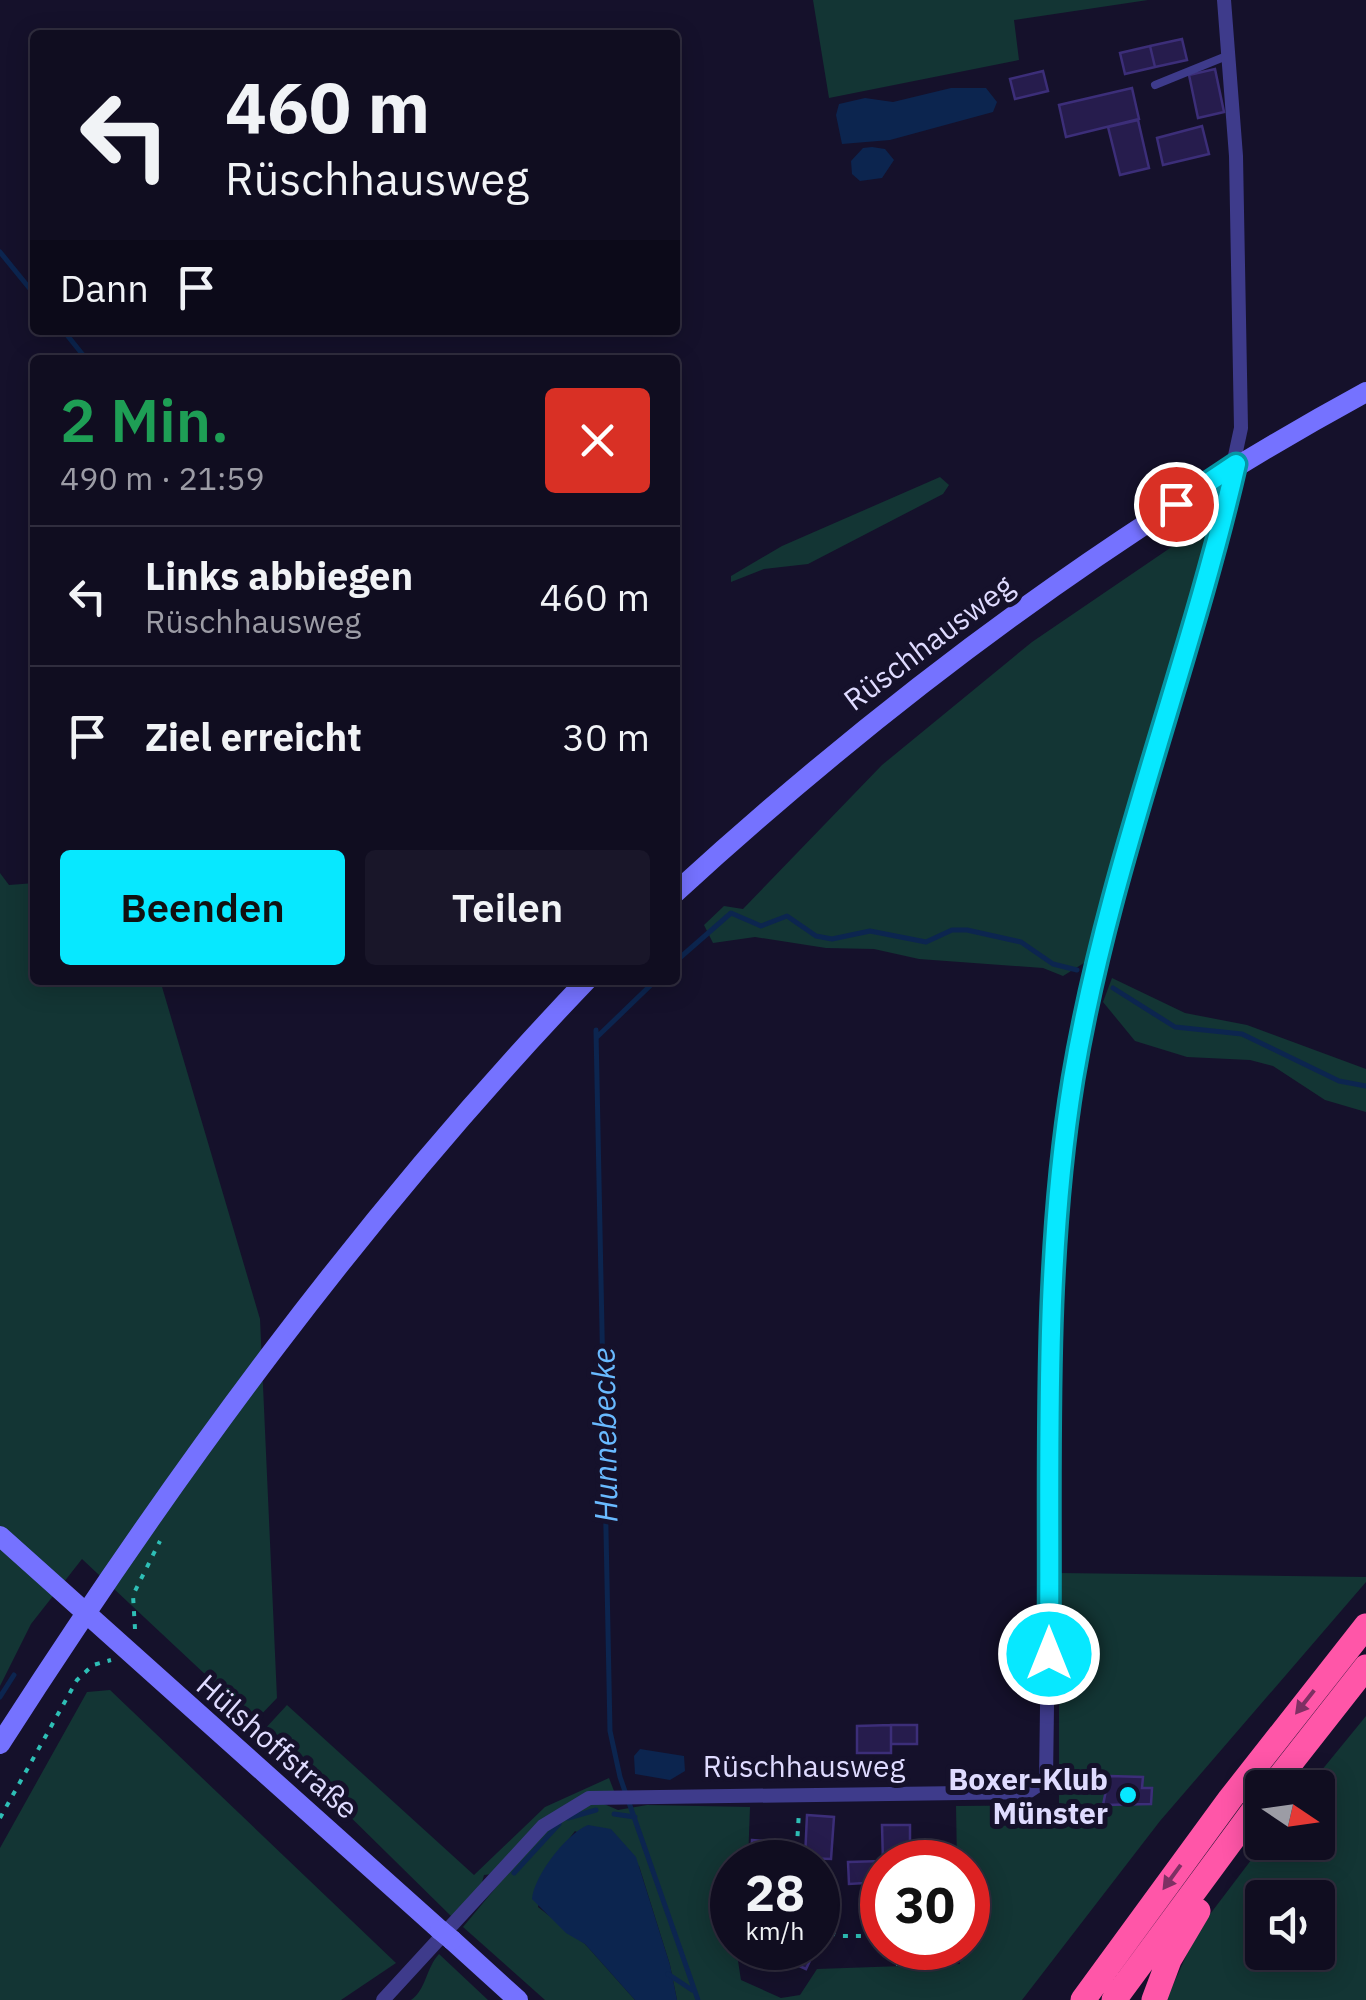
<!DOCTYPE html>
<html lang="de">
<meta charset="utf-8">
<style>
body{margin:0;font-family:"IBM Plex Sans",sans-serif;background:#191629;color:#f1f3f6;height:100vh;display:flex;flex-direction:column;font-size:38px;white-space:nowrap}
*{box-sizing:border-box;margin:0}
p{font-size:32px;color:#9c9ca5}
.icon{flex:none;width:55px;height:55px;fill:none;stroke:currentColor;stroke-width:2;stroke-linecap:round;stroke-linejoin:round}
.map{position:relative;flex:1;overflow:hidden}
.sheet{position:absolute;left:30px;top:355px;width:650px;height:630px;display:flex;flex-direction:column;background:#100d20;border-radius:10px;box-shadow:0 5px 25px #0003,0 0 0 2px #302d3e}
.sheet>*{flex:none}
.hud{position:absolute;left:30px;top:30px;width:650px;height:305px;border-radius:10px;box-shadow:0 5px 25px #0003,0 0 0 2px #302d3e;background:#100d20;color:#f1f3f6;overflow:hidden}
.needle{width:65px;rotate:103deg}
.controls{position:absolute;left:1245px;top:1770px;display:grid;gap:20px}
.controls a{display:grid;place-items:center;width:90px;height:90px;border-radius:10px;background:#100d20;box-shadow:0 5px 25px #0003,0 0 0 2px #302d3e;font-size:50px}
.speed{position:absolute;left:710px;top:1840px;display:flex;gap:20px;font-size:50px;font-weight:700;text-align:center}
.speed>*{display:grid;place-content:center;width:130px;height:130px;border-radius:50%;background:#100d20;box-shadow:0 5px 25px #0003,0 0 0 2px #302d3e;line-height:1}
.speed small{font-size:25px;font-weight:400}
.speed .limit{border:15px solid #d22;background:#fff;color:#111}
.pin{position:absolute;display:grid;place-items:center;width:85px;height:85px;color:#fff;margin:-42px;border:5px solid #fff;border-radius:50%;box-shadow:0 2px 10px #0007}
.me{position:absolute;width:110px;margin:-55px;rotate:0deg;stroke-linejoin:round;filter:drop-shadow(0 0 8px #0008)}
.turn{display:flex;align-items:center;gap:35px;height:210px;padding:0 30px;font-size:45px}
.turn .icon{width:130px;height:130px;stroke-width:2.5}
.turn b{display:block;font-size:70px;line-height:85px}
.then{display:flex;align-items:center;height:95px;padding:0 30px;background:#0003;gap:20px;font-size:38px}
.round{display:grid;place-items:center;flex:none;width:105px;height:105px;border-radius:10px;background:#191629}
.head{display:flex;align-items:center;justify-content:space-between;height:170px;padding:0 30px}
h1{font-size:60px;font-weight:600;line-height:75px;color:#1e9e55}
.cta{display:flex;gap:20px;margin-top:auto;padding:20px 30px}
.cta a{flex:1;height:115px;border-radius:10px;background:#07e8ff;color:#111;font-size:40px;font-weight:600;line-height:115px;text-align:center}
.cta a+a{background:#191629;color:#f1f3f6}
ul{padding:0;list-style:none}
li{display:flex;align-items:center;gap:30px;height:140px;padding:0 30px;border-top:2px solid #302d3e}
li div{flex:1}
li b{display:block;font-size:38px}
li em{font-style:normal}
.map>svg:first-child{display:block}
.green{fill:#133534;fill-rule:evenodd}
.water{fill:#0c254f}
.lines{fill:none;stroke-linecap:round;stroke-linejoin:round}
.stream{stroke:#0c254f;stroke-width:5}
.building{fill:#261c4d;stroke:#3c2e79;stroke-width:2.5}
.path{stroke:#2ebfb6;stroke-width:4;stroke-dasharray:5 8;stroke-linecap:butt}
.lane{stroke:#3e3b8b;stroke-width:8}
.street{stroke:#3e3b8b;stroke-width:14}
.secondary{stroke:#7572ff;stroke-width:20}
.highway{stroke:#ff56a8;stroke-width:25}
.secondary-bridge{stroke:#7572ff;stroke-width:20}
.oneway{fill:#7e3063}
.route-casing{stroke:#0597a6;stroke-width:25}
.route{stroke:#07e8ff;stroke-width:18}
.poi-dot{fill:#07e8ff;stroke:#15112b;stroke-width:4}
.labels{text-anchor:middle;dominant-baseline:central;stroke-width:10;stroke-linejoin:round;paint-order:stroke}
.street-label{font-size:30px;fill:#dfdbff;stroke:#15112b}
.poi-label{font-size:30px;font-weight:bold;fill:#dfdbff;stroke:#15112b;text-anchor:end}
.water-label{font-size:32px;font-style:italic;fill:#69baff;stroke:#15112b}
</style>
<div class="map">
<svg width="1366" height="2000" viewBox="0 0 1366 2000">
<rect width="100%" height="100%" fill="#15112b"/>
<path class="green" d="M813,0H1148L1014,20L1019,60L829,98Z
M940,477L949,485L943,494L808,564L764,569L731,582V576L782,546Z
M1198,529L1208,537L1084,963L1063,976L1043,968L919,959L874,949L826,948L755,937L713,943L704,925L724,906L743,909L882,765L1032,642Z
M0,873L9,885L35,883V980H160L260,1319L277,1698L255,1721L82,1559L31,1624L0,1686Z
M1112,978L1185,1013L1247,1025L1366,1069V1112L1325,1100L1273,1066L1250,1060L1187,1057L1135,1041L1103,1002Z
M1059,1573L1366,1577V1582L1160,1821L1022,2000H677L670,1965L639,1866L575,1831L542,1874L538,1907L585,1944L635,2000H545L463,1927L542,1832L597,1801L618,1810L647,1805L750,1807L748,1862H732V1948H736L741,1980L781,1998L800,1995L817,1969L960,1964V1948H968V1862H957L956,1806L1059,1805Z
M110,1690L396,1963L341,2000H0V1848L87,1692Z
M287,1705L474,1875L545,1807L609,1778L614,1791C558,1797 529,1835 492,1874L484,1875L480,1890L452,1917L263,1731Z
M1366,1716V2000H1166L1198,1930L1264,1843L1318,1842V1788L1308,1787ZM1262,1898H1318V1952H1262Z
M439,1954L488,2000H411C426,1990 426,1968 439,1954Z"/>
<path class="water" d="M951,88H986L997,102L993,112L890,140L842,144L836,115L839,104L865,98L893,102Z
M872,147L885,149L894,160L882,178L860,181L852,174L851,161L863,148Z
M640,1749L684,1756L685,1771L670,1780L635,1774L634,1756Z
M588,1825L611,1829L636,1857L670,1965L677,2000H635L585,1944L566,1933L532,1899C534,1876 566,1834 588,1825Z"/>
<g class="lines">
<path class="stream" d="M0,252L35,295
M63,330L87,360
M675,962L731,913L761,926L787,916L816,936L832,939L870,931L926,942L952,930H967L1021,942L1053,964L1077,970
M1113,988L1175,1027L1242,1034L1339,1081L1366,1086
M596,1030L610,1731L620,1777L698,2000
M597,1037L656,980
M0,1697L14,1675
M614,1814L635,1817
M568,1818L596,1810
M514,1873L559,1824
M668,1974L692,1990"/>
</g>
<path class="building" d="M1182,39L1187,60L1155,67L1150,46Z
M1150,46L1155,67L1125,74L1120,53Z
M1215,69L1224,112L1198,118L1189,75Z
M1043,71L1048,91L1015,99L1010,79Z
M1132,88L1139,119L1066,137L1059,105Z
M1138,120L1149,168L1120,175L1108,127Z
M1202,126L1209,154L1163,165L1157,138Z
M891,1725V1753H857V1726Z
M891,1725H917V1744H891Z
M1109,1776L1143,1777L1142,1788H1152L1151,1804L1103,1805Z
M807,1815L834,1817L831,1859L805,1858Z
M882,1825H910V1862H883Z
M752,1840L792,1843L791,1862H751Z
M848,1862L882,1861V1882L849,1884Z
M778,1948H816L806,1969L774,1955Z"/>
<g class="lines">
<path class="path" d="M135,1629L133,1595L160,1541
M0,1818L77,1680L93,1665L111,1660
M796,1862L799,1811
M818,1929L840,1936H882
M898,1948V1972"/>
<path class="lane" d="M1155,85L1229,55"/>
<path class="street" d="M383,2000L543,1826L589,1798L1028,1792L1046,1780L1053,1269L1073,1081L1102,942L1217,539L1241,428L1236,156L1224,0"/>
<path class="secondary" d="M675,893C887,699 1114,529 1366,392
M0,1536L440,1930
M0,1744C174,1473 364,1213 587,980
M452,1940L518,2000"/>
<path class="highway" d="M1271,1788L1366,1667
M1083,2000L1230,1799L1366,1626
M1114,2000L1262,1799
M1154,2000L1169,1960L1198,1911"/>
<path class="secondary-bridge" d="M440,1930L452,1940"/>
</g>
<defs><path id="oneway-solid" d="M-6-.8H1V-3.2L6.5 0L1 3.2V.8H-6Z" transform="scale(2.5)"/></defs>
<g class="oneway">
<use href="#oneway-solid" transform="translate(1305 1702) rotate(128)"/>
<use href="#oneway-solid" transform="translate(1172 1877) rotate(126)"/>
</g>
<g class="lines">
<defs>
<path id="route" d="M1049,1654C1051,1463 1042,1269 1073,1079C1108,869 1188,671 1236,464L1176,504"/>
</defs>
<use href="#route" class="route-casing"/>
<use href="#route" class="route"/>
</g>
<circle class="poi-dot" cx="1128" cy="1795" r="10"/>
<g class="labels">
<g class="street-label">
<text transform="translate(928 642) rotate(-37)">Rüschhausweg</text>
<text transform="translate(278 1746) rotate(41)">Hülshoffstraße</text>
<text x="804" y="1765">Rüschhausweg</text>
</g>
<g class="poi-label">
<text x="1108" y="1778">Boxer-Klub<tspan x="1108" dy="34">Münster</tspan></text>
</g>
<g class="water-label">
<text transform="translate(604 1435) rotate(-91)">Hunnebecke</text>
</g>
</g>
</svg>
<div class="controls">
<a><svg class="needle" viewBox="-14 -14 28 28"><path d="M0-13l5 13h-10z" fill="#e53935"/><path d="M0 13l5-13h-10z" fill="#9c9ca5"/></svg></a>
<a><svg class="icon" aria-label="sound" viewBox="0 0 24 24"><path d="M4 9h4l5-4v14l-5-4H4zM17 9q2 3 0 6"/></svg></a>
</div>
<div class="speed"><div>28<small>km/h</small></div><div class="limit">30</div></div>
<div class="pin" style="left:1176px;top:504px;background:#d93025"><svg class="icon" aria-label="arrive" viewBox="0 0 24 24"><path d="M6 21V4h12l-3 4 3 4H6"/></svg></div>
<svg class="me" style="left:1049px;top:1654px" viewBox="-20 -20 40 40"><circle r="17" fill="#07e8ff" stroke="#fff" stroke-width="3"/><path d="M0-11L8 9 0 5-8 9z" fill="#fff"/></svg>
<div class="hud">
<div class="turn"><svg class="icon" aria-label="left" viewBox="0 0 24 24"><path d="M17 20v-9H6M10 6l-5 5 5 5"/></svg><div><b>460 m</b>Rüschhausweg</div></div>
<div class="then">Dann<svg class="icon" aria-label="arrive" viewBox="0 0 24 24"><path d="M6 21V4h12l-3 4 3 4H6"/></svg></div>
</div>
<section class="sheet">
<div class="head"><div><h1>2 Min.</h1><p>490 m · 21:59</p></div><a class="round" style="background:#d93025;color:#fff"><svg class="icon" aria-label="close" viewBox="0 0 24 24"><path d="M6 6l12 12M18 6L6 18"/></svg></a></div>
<ul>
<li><svg class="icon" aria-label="left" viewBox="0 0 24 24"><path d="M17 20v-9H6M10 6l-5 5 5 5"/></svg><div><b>Links abbiegen</b><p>Rüschhausweg</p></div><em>460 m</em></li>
<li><svg class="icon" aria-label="arrive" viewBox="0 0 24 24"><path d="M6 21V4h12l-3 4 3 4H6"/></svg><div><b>Ziel erreicht</b></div><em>30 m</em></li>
</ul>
<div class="cta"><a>Beenden</a><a>Teilen</a></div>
</section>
</div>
